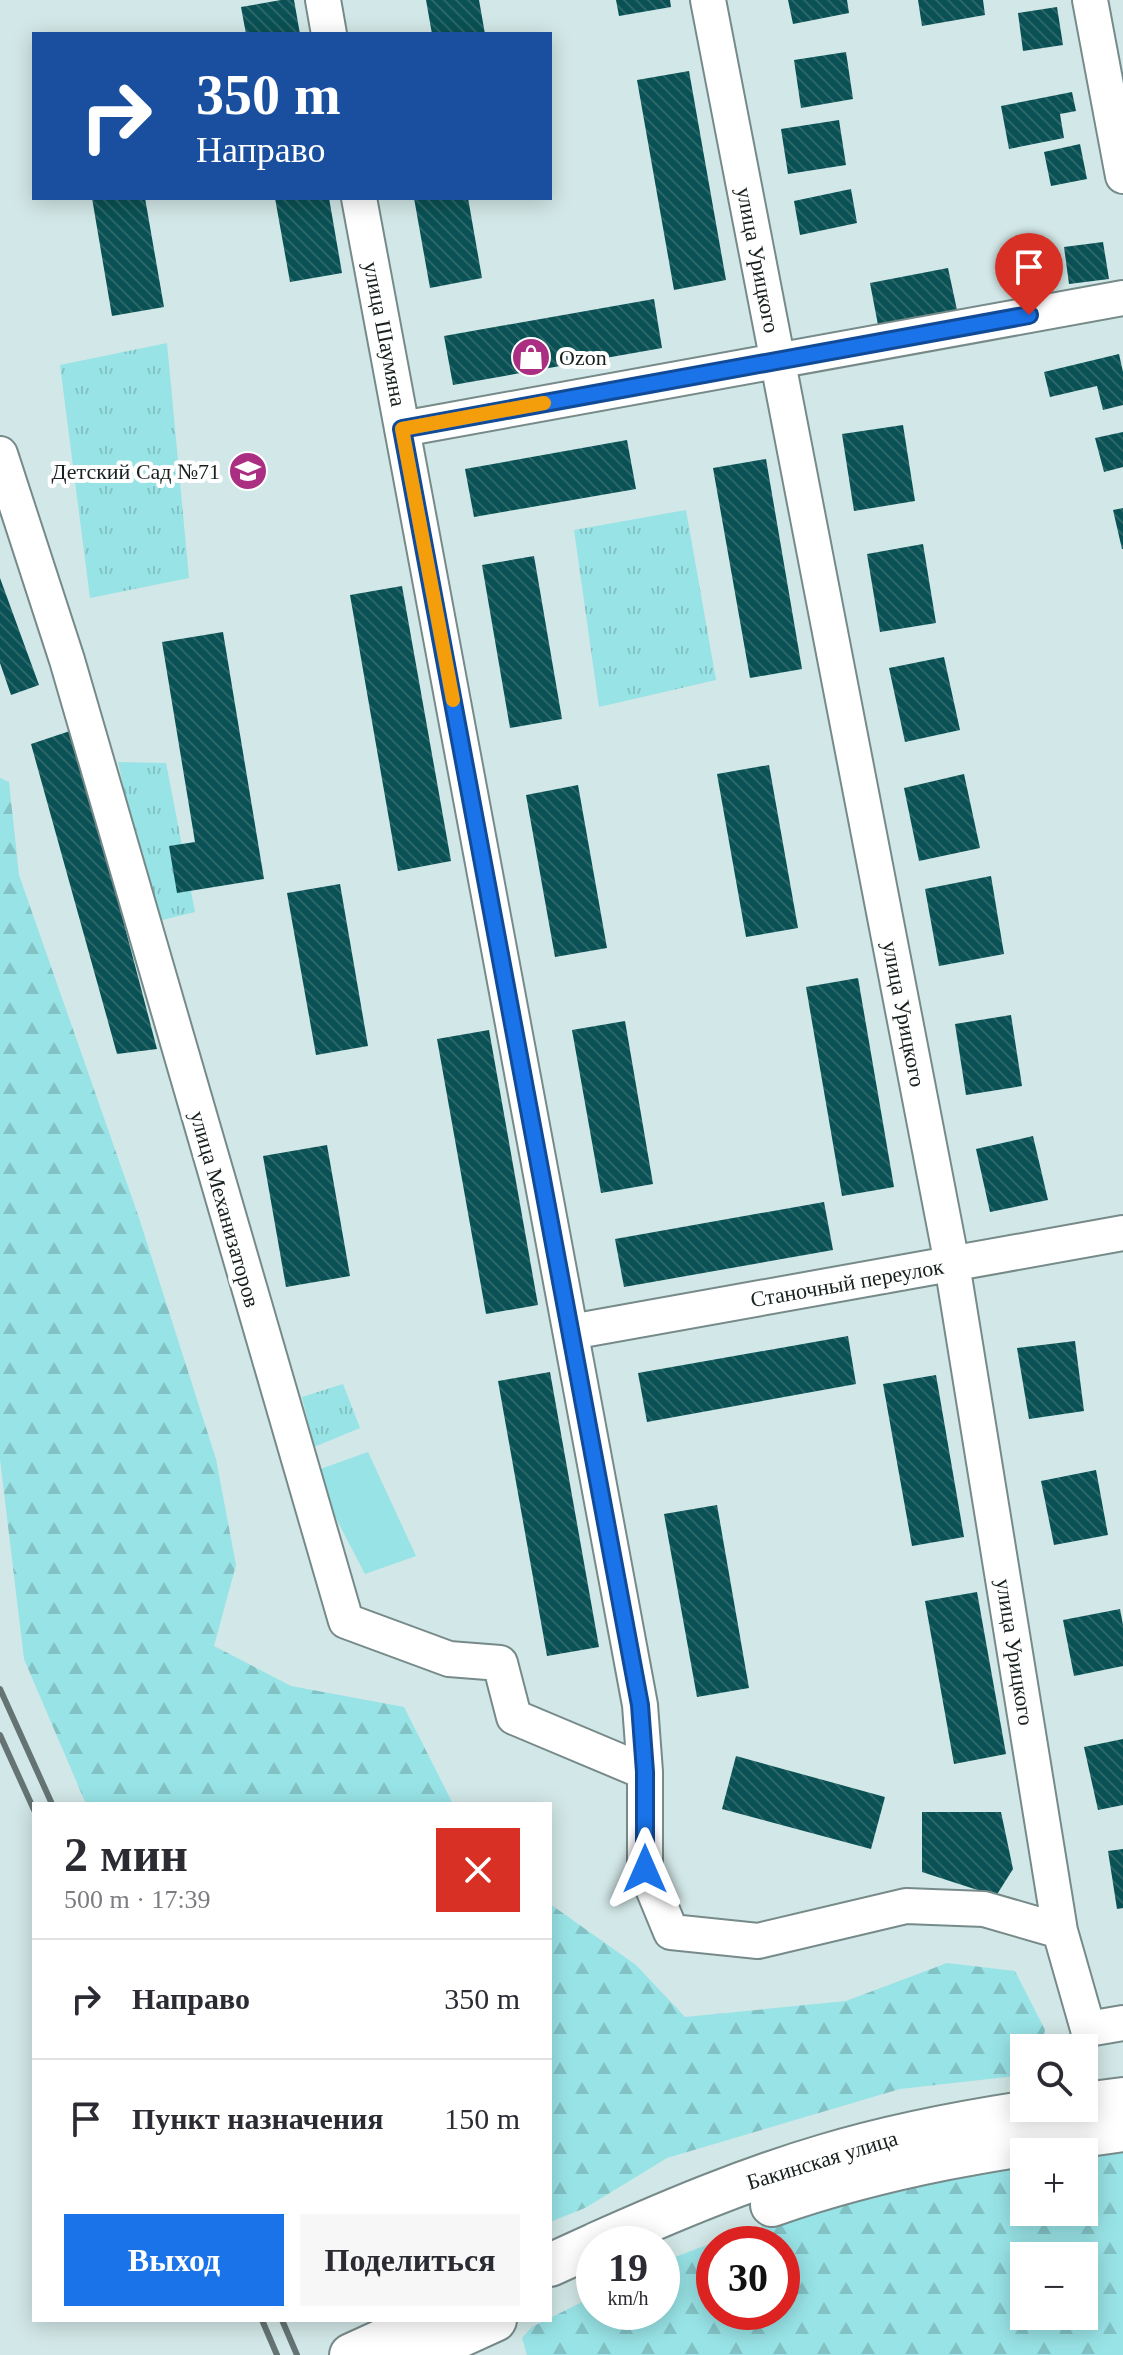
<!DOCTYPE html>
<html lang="ru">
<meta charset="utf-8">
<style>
body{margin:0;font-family:"Times New Roman",serif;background:#f7f7f7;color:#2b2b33;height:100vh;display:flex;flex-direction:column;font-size:30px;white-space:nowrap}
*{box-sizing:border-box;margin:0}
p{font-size:26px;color:#7c7c81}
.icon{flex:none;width:44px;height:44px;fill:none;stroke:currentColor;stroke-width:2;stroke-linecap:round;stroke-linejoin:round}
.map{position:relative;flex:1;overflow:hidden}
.side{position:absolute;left:32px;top:1802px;width:520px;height:520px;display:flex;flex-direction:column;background:#fff;border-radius:0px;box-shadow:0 4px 20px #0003}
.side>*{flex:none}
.guide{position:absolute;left:32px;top:32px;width:520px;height:168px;border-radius:0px;box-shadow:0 4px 20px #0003;background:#1a4fa0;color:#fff;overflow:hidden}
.tools{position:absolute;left:1010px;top:2034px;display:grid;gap:16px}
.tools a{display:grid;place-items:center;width:88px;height:88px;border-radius:0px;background:#fff;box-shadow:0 4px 20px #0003;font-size:40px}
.speed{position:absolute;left:576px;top:2226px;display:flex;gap:16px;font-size:40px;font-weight:700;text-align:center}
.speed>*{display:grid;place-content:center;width:104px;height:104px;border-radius:50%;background:#fff;box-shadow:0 4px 20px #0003;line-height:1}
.speed small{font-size:20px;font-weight:400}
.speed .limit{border:12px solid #d22;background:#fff;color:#111}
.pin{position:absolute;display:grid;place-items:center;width:68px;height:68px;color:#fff;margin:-82px -34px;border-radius:50% 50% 50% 0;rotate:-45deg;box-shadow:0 0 8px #0007}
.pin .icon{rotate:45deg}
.me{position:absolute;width:88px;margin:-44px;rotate:0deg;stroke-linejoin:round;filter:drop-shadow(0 0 6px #0008)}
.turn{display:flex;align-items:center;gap:28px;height:168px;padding:0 32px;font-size:36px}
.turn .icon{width:104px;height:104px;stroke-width:2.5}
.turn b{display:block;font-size:56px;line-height:68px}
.round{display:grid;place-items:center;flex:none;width:84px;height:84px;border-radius:0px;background:#f7f7f7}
.head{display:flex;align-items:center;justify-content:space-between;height:136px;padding:0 32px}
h1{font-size:48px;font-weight:700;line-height:60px}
.button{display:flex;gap:16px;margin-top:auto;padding:16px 32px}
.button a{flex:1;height:92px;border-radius:0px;background:#1a73e8;color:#fff;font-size:32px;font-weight:700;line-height:92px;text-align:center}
.button a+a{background:#f7f7f7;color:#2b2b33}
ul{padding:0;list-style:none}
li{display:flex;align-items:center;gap:24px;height:120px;padding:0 32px;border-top:2px solid #e1e1e2}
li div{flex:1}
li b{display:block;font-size:30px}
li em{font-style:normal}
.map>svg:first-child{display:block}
.forest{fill:url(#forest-firs);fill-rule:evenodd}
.park{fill:url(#park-tufts)}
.pitch{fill:#98e3e6}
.building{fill:url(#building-back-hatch)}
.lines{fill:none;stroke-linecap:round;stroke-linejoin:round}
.minor-casing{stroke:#778a8a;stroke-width:38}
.major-casing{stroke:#778a8a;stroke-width:46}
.minor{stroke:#fff;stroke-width:34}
.major{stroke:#fff;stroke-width:42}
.rail{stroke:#657373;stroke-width:6}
.route-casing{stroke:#114b97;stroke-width:20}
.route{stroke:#1a73e8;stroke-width:14}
.slow{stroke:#f59e0b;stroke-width:14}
.labels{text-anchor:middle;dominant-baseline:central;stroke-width:8;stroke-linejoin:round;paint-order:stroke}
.street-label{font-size:22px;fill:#171f1f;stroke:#fff}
.poi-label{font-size:22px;fill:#171f1f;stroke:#fff;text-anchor:start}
</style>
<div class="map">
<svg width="1123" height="2355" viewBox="0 0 1123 2355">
<defs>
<pattern id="forest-firs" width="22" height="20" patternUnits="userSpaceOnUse" patternTransform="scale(2)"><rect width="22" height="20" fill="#98e3e6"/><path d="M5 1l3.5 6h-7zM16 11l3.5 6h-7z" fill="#82c2c5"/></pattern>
<pattern id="park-tufts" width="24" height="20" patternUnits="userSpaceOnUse" patternTransform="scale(2)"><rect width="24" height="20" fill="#98e3e6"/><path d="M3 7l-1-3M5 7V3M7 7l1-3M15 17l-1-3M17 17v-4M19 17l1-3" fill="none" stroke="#82c2c5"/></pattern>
<pattern id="building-back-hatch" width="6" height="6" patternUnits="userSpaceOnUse" patternTransform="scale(2)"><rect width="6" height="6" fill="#095154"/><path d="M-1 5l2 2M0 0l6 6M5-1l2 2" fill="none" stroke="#2c6669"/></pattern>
</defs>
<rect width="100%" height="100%" fill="#d2e7e7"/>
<path class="forest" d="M0,778L9,782L19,875L139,1218L216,1459L236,1565L214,1646L291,1686L404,1707L453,1804H86L24,1659L0,1459Z
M550,1904L636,1965L685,2017L846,2001L947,1963L1015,1971L1045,2030L1041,2048H1024V2075L900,2089L667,2158L585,2208L550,2222Z
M1123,2149V2355H527L522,2338L532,2327L594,2296V2312H662V2262L733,2235L899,2185L1024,2163V2212H1084V2154ZM714,2244H782V2312H714ZM1024,2256H1084V2316H1024Z"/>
<path class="park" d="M167,343L189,578L90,598L60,365Z
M686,510L716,680L599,707L574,530Z
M118,762L166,763L195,912L154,922Z
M343,1384L360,1428L314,1447L302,1397Z"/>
<path class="pitch" d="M368,1452L416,1556L365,1574L312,1472Z"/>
<path class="building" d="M281,0H294L300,34H246L241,7Z
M426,0H479L485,34H432Z
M616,0H670L671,7L619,16Z
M788,0H847L849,13L793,24Z
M918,0H983L985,15L922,26Z
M1057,7L1063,45L1023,51L1018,13Z
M846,52L853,99L801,108L794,60Z
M689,71L726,280L674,290L637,80Z
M1072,92L1076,111L1060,114L1064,138L1009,149L1001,106Z
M839,120L846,165L788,174L781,129Z
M1080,144L1087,179L1051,186L1044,152Z
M851,189L857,223L800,235L794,201Z
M92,198H145L164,307L112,316Z
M275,198H329L342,273L290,282Z
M414,198H468L482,278L430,288Z
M1103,242L1109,279L1069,284L1064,247Z
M948,268L957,310L878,325L870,283Z
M654,299L662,348L453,385L444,336Z
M1119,354L1123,372V405L1103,410L1097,386L1050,397L1044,372Z
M903,425L915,501L854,511L842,434Z
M1123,432V467L1104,472L1095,438Z
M627,440L636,489L474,517L465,469Z
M766,459L802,669L750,678L713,468Z
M1123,508V549H1122L1113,510Z
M923,544L936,623L880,632L867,554Z
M534,556L562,719L510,728L482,565Z
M0,578L39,685L11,695L0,663Z
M402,586L451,861L398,871L350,595Z
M223,632L264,879L177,893L169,846L195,842L162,642Z
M944,657L960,730L905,742L889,668Z
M73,730L157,1049L117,1054L31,744Z
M769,765L798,928L746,937L717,774Z
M964,774L980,848L919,861L904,788Z
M578,785L607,948L555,957L526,795Z
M991,876L1004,954L939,966L925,889Z
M340,884L368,1046L316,1055L287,893Z
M858,978L894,1187L842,1196L806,987Z
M1011,1015L1022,1086L966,1095L955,1024Z
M625,1021L653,1184L601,1193L572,1030Z
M489,1030L538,1305L486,1314L437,1039Z
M1033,1136L1048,1200L990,1212L976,1149Z
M327,1145L350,1276L286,1287L263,1156Z
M824,1202L833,1250L624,1287L615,1239Z
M848,1336L856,1384L647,1422L638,1373Z
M1075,1341L1084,1411L1029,1419L1017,1348Z
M550,1372L599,1647L547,1656L498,1381Z
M936,1375L964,1537L912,1546L883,1384Z
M1096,1470L1108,1535L1054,1545L1041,1481Z
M717,1505L749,1688L697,1697L664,1514Z
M977,1592L1006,1754L954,1764L925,1601Z
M1120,1609L1123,1625V1666L1074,1676L1063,1620Z
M1123,1739V1805L1098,1810L1084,1747Z
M736,1756L885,1797L871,1849L722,1809Z
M922,1812H1001L1013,1869L996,1896L922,1872Z
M1123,1849V1908L1117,1909L1108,1851Z"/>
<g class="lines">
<defs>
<path id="minor" d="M323,0L329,34
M708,0L952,1264L1060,1931L1088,2029L1123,2023
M1090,0L1123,176
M359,198L640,1705L645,1772V1869L671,1932L758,1941L906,1906L984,1909L1060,1931
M402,429L1123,298
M0,454L67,660L346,1621L449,1659L500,1663L514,1717L645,1772
M571,1332L1123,1233"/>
<path id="major" d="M1084,2104L1123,2099
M772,2205C889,2164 1001,2147 1123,2130
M596,2244C670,2211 746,2179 824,2156C900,2133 978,2119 1057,2108
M550,2265L594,2245
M351,2355L428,2320
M418,2355L495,2320"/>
</defs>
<use href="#minor" class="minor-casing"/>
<use href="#major" class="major-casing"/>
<use href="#minor" class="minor"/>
<use href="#major" class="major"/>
<path class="rail" d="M0,1689L52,1804
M0,1735L34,1810
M262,2320L277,2355
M282,2320L297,2355"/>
</g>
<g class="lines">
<defs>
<path id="route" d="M645,1869V1772L640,1705L402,429L1029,315"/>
</defs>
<use href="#route" class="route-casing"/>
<use href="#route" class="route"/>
<path class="slow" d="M453,700L402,429L544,403"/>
</g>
<defs>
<symbol id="shop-disc" viewBox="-11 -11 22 22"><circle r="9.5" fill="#aa2e81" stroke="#fff"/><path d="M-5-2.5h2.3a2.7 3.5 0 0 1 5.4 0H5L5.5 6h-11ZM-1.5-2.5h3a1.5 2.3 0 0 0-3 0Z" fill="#fff"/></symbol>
<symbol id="school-disc" viewBox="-11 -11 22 22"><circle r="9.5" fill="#aa2e81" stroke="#fff"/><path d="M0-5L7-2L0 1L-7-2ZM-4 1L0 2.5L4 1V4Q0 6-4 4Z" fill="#fff"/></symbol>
</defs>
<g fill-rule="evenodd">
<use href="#shop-disc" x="509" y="335" width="44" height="44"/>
<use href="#school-disc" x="226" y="449" width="44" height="44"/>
</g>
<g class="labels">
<g class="street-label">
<text transform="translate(758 260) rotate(79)">улица Урицкого</text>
<text transform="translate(385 334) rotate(79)">улица Шаумяна</text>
<text transform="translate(904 1014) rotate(79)">улица Урицкого</text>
<text transform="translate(225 1209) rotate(74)">улица Механизаторов</text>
<text transform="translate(847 1283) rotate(-10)">Станочный переулок</text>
<text transform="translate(1015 1652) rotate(81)">улица Урицкого</text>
<text transform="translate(822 2160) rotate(-17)">Бакинская улица</text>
</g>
<g class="poi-label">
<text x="559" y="357">Ozon</text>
<text x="220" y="471" text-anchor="end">Детский Сад №71</text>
</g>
</g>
</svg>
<div class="tools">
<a><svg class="icon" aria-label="search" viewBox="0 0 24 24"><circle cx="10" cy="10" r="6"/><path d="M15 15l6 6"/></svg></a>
<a>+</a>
<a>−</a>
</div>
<div class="speed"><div>19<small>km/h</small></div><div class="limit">30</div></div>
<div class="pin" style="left:1029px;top:315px;background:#d93025"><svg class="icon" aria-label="arrive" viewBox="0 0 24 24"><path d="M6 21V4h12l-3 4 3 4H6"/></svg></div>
<svg class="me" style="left:645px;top:1869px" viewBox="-20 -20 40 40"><path d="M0-17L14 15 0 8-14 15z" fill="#1a73e8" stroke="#fff" stroke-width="4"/></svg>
<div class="guide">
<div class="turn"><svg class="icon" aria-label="right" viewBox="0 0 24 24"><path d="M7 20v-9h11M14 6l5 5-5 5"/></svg><div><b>350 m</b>Направо</div></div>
</div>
<section class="side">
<div class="head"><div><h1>2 мин</h1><p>500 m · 17:39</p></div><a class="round" style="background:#d93025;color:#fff"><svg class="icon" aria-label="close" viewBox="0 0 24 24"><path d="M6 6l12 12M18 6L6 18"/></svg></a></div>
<ul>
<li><svg class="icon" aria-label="right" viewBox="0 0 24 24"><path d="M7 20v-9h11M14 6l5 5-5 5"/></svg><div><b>Направо</b></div><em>350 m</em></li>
<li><svg class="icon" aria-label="arrive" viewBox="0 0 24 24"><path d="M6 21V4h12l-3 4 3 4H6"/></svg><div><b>Пункт назначения</b></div><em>150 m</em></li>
</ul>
<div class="button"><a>Выход</a><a>Поделиться</a></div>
</section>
</div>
